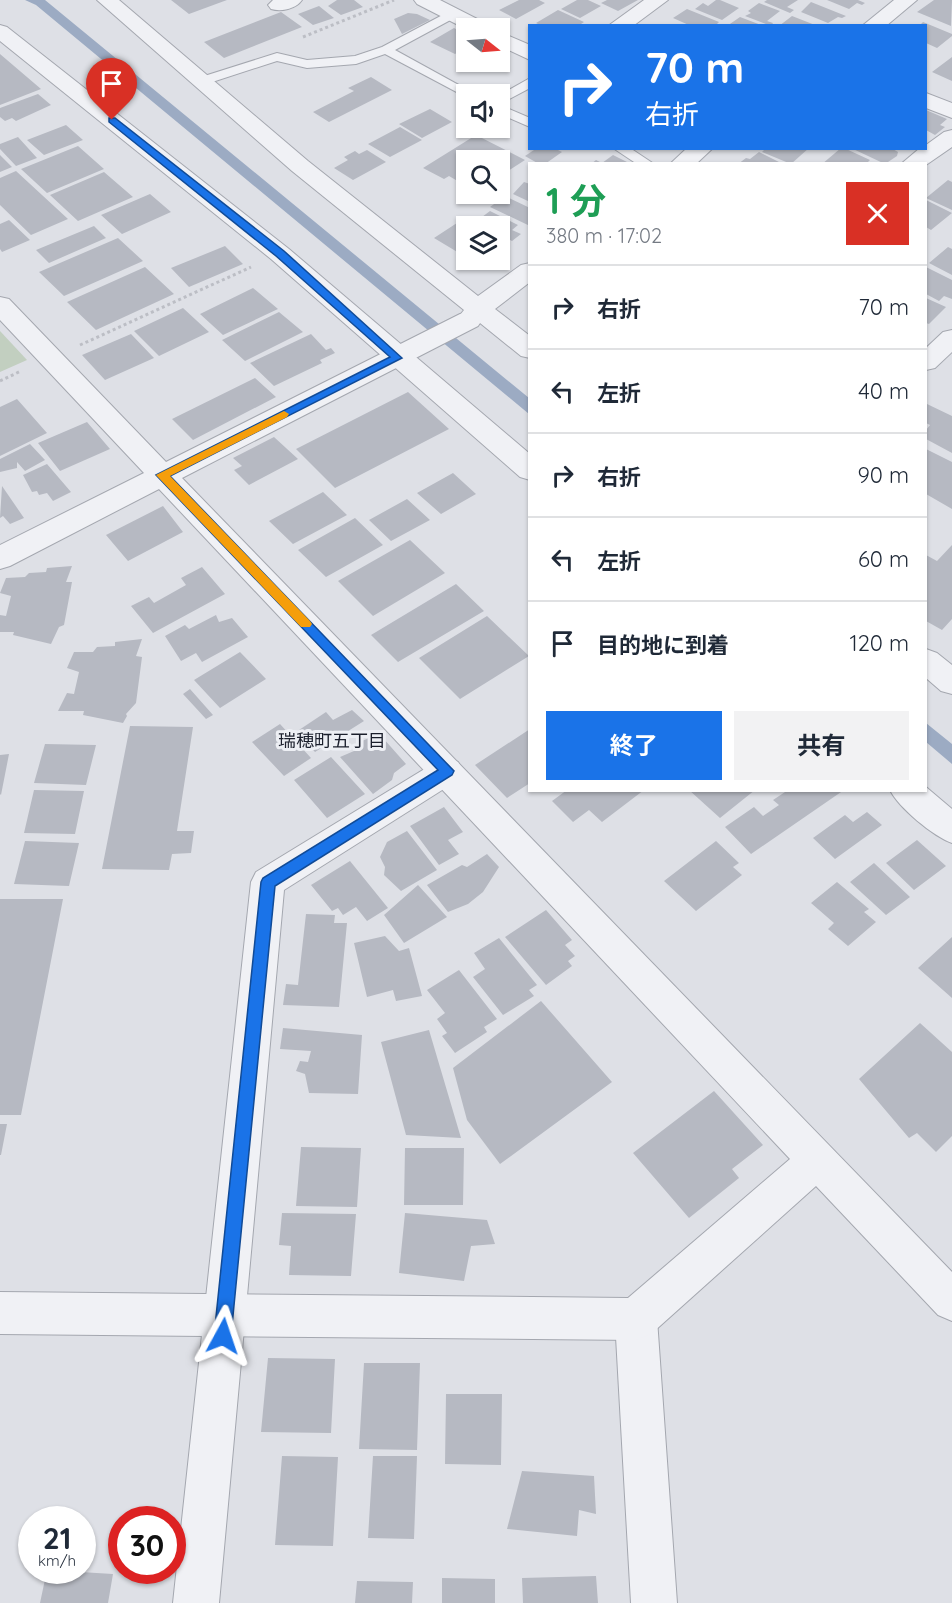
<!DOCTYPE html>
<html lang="ja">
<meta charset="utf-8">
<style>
body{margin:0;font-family:Quicksand,"Noto Sans JP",sans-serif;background:#f2f2f3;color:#1f2937;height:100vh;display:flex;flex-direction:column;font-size:22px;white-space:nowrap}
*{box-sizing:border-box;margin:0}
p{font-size:20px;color:#747a83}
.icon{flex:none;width:33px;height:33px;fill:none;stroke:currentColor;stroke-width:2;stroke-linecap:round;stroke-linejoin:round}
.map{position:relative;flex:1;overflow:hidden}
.sheet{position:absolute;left:528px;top:162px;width:399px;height:630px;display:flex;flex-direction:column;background:#fff;border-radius:0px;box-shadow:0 2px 4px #0004}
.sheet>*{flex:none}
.hud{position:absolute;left:528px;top:24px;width:399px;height:126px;border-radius:0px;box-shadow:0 2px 4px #0004;background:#1a73e8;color:#fff;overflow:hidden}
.needle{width:39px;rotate:107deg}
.fabs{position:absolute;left:456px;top:18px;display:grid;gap:12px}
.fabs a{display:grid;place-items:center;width:54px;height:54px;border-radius:0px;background:#fff;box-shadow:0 2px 4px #0004;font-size:30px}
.speed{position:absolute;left:18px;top:1506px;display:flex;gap:12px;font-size:30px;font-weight:700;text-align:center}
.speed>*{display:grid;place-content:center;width:78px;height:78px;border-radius:50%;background:#fff;box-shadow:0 2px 4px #0004;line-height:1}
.speed small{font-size:15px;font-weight:400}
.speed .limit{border:9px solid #d22;background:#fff;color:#111}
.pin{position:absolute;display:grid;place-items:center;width:51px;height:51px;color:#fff;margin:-62px -26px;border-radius:50% 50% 50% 0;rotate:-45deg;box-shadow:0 0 6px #0007}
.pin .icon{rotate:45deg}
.me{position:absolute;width:66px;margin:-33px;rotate:5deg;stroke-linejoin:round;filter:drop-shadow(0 0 4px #0008)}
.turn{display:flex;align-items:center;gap:21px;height:126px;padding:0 18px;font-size:27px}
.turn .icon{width:78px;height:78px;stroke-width:2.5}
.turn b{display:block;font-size:42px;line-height:51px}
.round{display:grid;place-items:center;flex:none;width:63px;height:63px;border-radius:0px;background:#f2f2f3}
.headline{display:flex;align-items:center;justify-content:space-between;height:102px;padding:0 18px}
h1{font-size:36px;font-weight:700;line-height:45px;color:#1e9e55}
.cta{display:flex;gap:12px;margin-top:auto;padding:12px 18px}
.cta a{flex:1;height:69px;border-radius:0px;background:#1a73e8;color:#fff;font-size:24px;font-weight:700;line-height:69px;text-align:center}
.cta a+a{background:#f2f2f3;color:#1f2937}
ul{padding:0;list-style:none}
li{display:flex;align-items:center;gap:18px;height:84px;padding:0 18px;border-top:2px solid #e0e1e3}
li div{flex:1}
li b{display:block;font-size:22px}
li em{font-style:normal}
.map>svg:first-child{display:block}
.green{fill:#c2cfc0}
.water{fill:#9cabc3}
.building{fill:#b6b9c2}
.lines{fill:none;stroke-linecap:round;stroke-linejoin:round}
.service-casing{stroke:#a4a7af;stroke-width:2}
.minor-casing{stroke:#a4a7af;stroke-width:2}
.tertiary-casing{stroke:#a4a7af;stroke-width:2}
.path{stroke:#bcbec5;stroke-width:3;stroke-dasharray:3 3;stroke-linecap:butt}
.service{fill:#f0f1f5;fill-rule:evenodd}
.minor{fill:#f0f1f5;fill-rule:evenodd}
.tertiary{fill:#f0f1f5;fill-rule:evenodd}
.route{fill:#1a73e8;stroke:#114b97;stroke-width:1.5}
.slow{fill:#f59e0b}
.labels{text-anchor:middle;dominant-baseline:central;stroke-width:6;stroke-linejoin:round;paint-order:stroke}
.neighbourhood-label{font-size:18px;fill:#1b1f2c;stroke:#edeff4}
</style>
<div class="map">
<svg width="952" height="1603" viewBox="0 0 952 1603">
<rect width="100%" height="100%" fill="#dee0e6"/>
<path class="green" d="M0,331L27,360L0,372Z"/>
<path class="water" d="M25,0H45L529,398V414L36,5Z
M926,723L952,744V764L926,742Z"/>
<path class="building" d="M171,0H227L189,14Z
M337,0H354L363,7L341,15L328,6Z
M519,0H539L545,3L516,19L499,10Z
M577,0H588L601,6L580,18L561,9Z
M607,0H638L618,11L601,3Z
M716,0H720L739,8L722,20L695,9L703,3L708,6Z
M767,0H798L787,7L794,10L790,13L764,2Z
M827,0H858L865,3L862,5L857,3L849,9Z
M934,0H952L951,26L917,12Z
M811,2L846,16L842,18L838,17L828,23L801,12Z
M759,3L780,11L767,21L773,23L771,26L745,16L751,13L748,11Z
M319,6L334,18L313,25L298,14Z
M687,9L719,22L716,25L691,26L673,18Z
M558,10L584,22L578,26H542L536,23Z
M281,12L302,27L224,58L204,42Z
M408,13L417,14L430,20L402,34L394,19Z
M792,16L815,25V26H779Z
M740,17L761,25V26H727Z
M923,22L952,34V36L937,48L926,43V26H919Z
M454,28L466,34V47L455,54L430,42Z
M0,54L41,89L0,105Z
M952,57V81L932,72Z
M371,77L392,90L329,122L313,112L354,91L348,88Z
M38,94L51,105L16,121L12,118L5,121L0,117V108Z
M430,109L452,122L422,138L399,124Z
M926,110L947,119L940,125L945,127L935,135L926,130Z
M66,125L83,140L44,155L27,140Z
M400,127L422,140L390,157L368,144Z
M476,135L525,160L500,176V160H466V186L449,176L444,179L423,168Z
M18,137L37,158L16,166L0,149V144Z
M78,146L104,169L47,193L21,169Z
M537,148H554L562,152L545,164H539L525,156Z
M766,148H809L791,164L762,152Z
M841,148H844L870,160L866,164H822Z
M851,148H891L898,152L897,156L885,164Z
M367,150L386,162L353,180L334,168L348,160L344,157L355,151L359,154Z
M759,152L783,164H738L746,158L750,159Z
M0,155L12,167L0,172Z
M613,155L631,164H591L596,160L602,163Z
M16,171L68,219L31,235L0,205V178Z
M104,172L133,197L78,221L50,195Z
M948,180L952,182V210L926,198Z
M524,182L530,184V202L513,194Z
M150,194L171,212L122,234L101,215Z
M505,196L530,208V226L490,207Z
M926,200L952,213L931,230L926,227Z
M490,211L518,225L512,230L521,234L512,241L500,235V226H482L474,223Z
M9,220L30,240L2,252L0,249V224Z
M460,221L470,226H466V248L459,253L434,238Z
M94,226L106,238L49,263L36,250Z
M118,238L143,261L64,296L39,272Z
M225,246L243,264L189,287L171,268Z
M948,247L952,249V275L929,263Z
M145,267L174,294L96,330L67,302Z
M926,267L952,280V299L944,296L939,301L926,294Z
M253,288L278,309L223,335L200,314Z
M926,298L946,307L929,324L926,323Z
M183,308L209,332L159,356L134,331Z
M279,312L303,332L245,361L222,340Z
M131,334L154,358L105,380L82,355Z
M311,334L326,350L331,348L335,353L320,360L322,363L274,386L250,363Z
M255,378L276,397L193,440L172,419Z
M408,392L449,429L335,488L296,449Z
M17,399L47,433L0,456V407Z
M927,404L952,416V453L926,439V430L930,425L926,423Z
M87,422L110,449L60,471L38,443Z
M274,437L298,459L249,485L234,470L242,466L233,458Z
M30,444L45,460L25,471L17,462V468L0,472V459Z
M926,449L952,462V509L926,494Z
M47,464L71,492L53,501L47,493L39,495L37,491L32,492L23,475Z
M453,473L476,494L441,514L417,493Z
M2,486L24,518L10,524L3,516L0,518Z
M323,492L347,515L293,544L269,521Z
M407,499L430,520L391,541L369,520Z
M163,506L183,532L128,561L106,535Z
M355,518L383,545L326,577L298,550Z
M410,540L445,573L373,616L338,581Z
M952,545V619L942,630L926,621V555L937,561Z
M72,566L66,582H72L64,625L59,627L51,644L13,635L14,632H0V615L6,616L11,596L0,593L6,578L25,577L29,573L46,572L47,568Z
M202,567L225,594L153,633L131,606L149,597L154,603L186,585L181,578Z
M456,584L484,611L398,662L371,635Z
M216,615L219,622L232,618L248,637L202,662L196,653L181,661L165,636L185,625L189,629Z
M487,616L529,656L460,699L419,658Z
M142,639L136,656L142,657L136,703L126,714L127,716L123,723L83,715L84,711H58L67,693L74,694L79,672L67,668L74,652H93L97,647L115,646V642Z
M240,652L266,679L220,708L194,680Z
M190,689L213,715L206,719L183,694Z
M352,710L364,721L315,752L296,732L326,712L333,720Z
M280,724L311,758L284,776L252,742Z
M130,726L193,727L177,831H194L191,853L172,854L169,870L102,869Z
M530,729V783L507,798L475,765Z
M376,735L383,738L406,764L394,773L392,780L373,794L340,757L361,748L362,741Z
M45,744L96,745L86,785L34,783Z
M9,754L1,795L0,794V755Z
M331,757L365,794L327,818L294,780Z
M34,790L84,791L75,834L24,833Z
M567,790H644L602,822L589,810L573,822L552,801Z
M689,790H755L720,818Z
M788,790H844L751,854L725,827L754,807L763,816L779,805L773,800Z
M444,807L463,832L448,840L459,854L439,865L410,826Z
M867,812L882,825L835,859L813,838L845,815L853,822Z
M407,831L437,870L401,891L384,875L385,867L380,857L387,842Z
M917,840L946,866L914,890L886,863Z
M25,841L79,843L69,886L14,884Z
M716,841L739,863L733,867L742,875L696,911L664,881Z
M487,854L499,867L483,892L468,904L448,912L427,885L462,865L467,867Z
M350,861L388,908L367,921L356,907L343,915L338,908L332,911L311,885Z
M874,863L910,897L886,915L850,882Z
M837,882L869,909L864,912L876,922L848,946L828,929L834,923L811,903Z
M418,885L447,917L404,943L384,915Z
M0,899H63L21,1115H0Z
M546,910L572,940L565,945L575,956L568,961L572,966L546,985L505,937Z
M306,914L335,915L334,923H347L339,1007L283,1005L286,984L298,985Z
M385,936L399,951L409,948L422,996L396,1001L393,990L367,997L354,943Z
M952,937V998L918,968Z
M499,938L537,985L529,990L534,996L503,1015L473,977L485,969L474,953Z
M459,970L497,1019L484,1027L487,1032L455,1053L442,1036L447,1033L437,1019L445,1013L427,990Z
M541,1001L612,1082L500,1164L467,1120L453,1068Z
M920,1023L952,1052V1136L936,1152L917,1133L909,1138L859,1079Z
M283,1028L362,1035L358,1094L309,1093L305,1074L296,1071L300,1061L308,1062L311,1051L280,1049Z
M429,1030L461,1138L406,1135L381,1042Z
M714,1091L763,1145L732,1169L739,1178L689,1218L633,1153Z
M0,1124H7L1,1155H0Z
M301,1147L361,1148L357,1207L296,1206Z
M405,1148H464L463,1205H404Z
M282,1213L356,1214L351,1276L289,1275L291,1246L279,1245Z
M405,1213L487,1220L495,1244L471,1246L464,1281L399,1273Z
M268,1358L335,1359L331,1433L261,1432Z
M364,1363H420L417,1450L359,1449Z
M446,1394H502L501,1465L445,1464Z
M282,1456L338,1457L333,1546L275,1545Z
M373,1456H417L414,1539L368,1538Z
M522,1471L594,1476L596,1514L579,1510L577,1536L507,1529Z
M47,1570L113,1574L108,1603H40Z
M596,1576L598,1603H523L522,1578Z
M442,1578L495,1579V1603H442Z
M357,1581L413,1582L412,1603H355Z"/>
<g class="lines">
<defs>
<path id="service" d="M452,10L456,11V17L395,50L475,94H466V97L385,54L356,64L307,68L277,61L203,85L197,81L198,78L277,53L307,60L355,56L382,47Z
M530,78V88L500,104V95Z
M500,105L530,118V127L500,114Z
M613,148H630L654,164H637Z"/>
<path id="minor" d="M97,0H119L308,161L478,296L521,265L530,263V282L495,309L530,336V358L521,356L480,323L469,328L460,326L456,320L464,310L292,171Z
M302,0C296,9 281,12 271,9L268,5L273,0Z
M414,0H440L487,24L490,28L466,29L417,4Z
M644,0H668L633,26H608Z
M894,0H917L886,26H862Z
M0,25L7,27L289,249L530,454V480L520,477L271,259L0,41Z
M500,32L530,45V60L500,46Z
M926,93L952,103V118L926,108Z
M952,130V147L926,165L901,164L920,148H926V145L944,132Z
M687,148H713L696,164H670Z
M952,330V352L935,368L926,370V348L943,332Z
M926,649L937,653L952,665V694L941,691L926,678Z
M447,758L458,762L463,771L458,780L284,890L219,1603H173L251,882L256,872L436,762Z
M926,787L952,809V843C933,836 899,808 890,790H926Z
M636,1298L651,1304L657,1319L677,1603H631L615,1319L621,1304Z"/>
<path id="tertiary" d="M0,297L9,299L166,462L460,314L469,312L478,314L482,320L478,326L182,478L952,1272V1321L938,1315L816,1186L651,1334L636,1340L0,1334V1292L628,1298L790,1159L159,489L10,566L0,569V545L144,473L0,320Z"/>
</defs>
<use href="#service" class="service-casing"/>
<use href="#minor" class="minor-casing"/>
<use href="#tertiary" class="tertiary-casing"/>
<path class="path" d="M303,37L394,0
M80,345L251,267
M0,381L21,371"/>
<use href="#service" class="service"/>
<use href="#minor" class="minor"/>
<use href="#tertiary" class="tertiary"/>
</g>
<path class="route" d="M109,118H115L284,251L402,358L170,476L454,771L452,775L275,886L231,1336L229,1342L223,1344L217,1342L214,1336L261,882L263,878L438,770L156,475L390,357L276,256L109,122Z"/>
<path class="slow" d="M284,411L289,414L287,417L170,476L310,621L312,624L310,627H301L156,475Z"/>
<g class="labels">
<g class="neighbourhood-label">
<text x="332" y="740">瑞穂町五丁目</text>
</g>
</g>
</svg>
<div class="fabs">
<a><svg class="needle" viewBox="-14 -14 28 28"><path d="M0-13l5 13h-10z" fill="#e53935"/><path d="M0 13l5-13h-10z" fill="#747a83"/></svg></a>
<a><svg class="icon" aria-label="sound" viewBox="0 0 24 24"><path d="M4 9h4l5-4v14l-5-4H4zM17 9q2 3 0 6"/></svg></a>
<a><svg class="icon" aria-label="search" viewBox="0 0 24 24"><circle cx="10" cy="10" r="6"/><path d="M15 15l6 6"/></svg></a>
<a><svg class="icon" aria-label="layers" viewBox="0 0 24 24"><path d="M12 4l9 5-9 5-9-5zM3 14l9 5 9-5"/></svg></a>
</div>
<div class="speed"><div>21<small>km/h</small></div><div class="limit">30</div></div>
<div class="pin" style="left:112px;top:120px;background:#d93025"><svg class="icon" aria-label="arrive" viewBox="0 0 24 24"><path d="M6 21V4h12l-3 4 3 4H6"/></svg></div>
<svg class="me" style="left:223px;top:1336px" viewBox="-20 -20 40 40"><path d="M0-17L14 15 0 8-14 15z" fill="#1a73e8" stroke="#fff" stroke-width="4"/></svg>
<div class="hud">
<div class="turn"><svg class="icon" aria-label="right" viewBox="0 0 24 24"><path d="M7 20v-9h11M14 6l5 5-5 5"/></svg><div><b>70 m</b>右折</div></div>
</div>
<section class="sheet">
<div class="headline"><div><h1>1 分</h1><p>380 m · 17:02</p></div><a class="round" style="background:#d93025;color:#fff"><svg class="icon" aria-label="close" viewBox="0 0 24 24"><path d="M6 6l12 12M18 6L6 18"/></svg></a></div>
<ul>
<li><svg class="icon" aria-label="right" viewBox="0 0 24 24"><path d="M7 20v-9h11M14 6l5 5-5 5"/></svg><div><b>右折</b></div><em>70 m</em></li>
<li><svg class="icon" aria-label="left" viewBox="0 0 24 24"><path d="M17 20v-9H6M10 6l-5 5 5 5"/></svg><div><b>左折</b></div><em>40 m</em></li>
<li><svg class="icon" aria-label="right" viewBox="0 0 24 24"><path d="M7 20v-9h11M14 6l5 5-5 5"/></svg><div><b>右折</b></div><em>90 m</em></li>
<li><svg class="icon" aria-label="left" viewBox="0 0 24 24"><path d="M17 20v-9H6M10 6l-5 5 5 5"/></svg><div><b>左折</b></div><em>60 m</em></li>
<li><svg class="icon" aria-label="arrive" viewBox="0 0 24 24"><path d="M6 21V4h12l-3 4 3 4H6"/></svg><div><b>目的地に到着</b></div><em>120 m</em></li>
</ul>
<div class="cta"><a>終了</a><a>共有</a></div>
</section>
</div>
